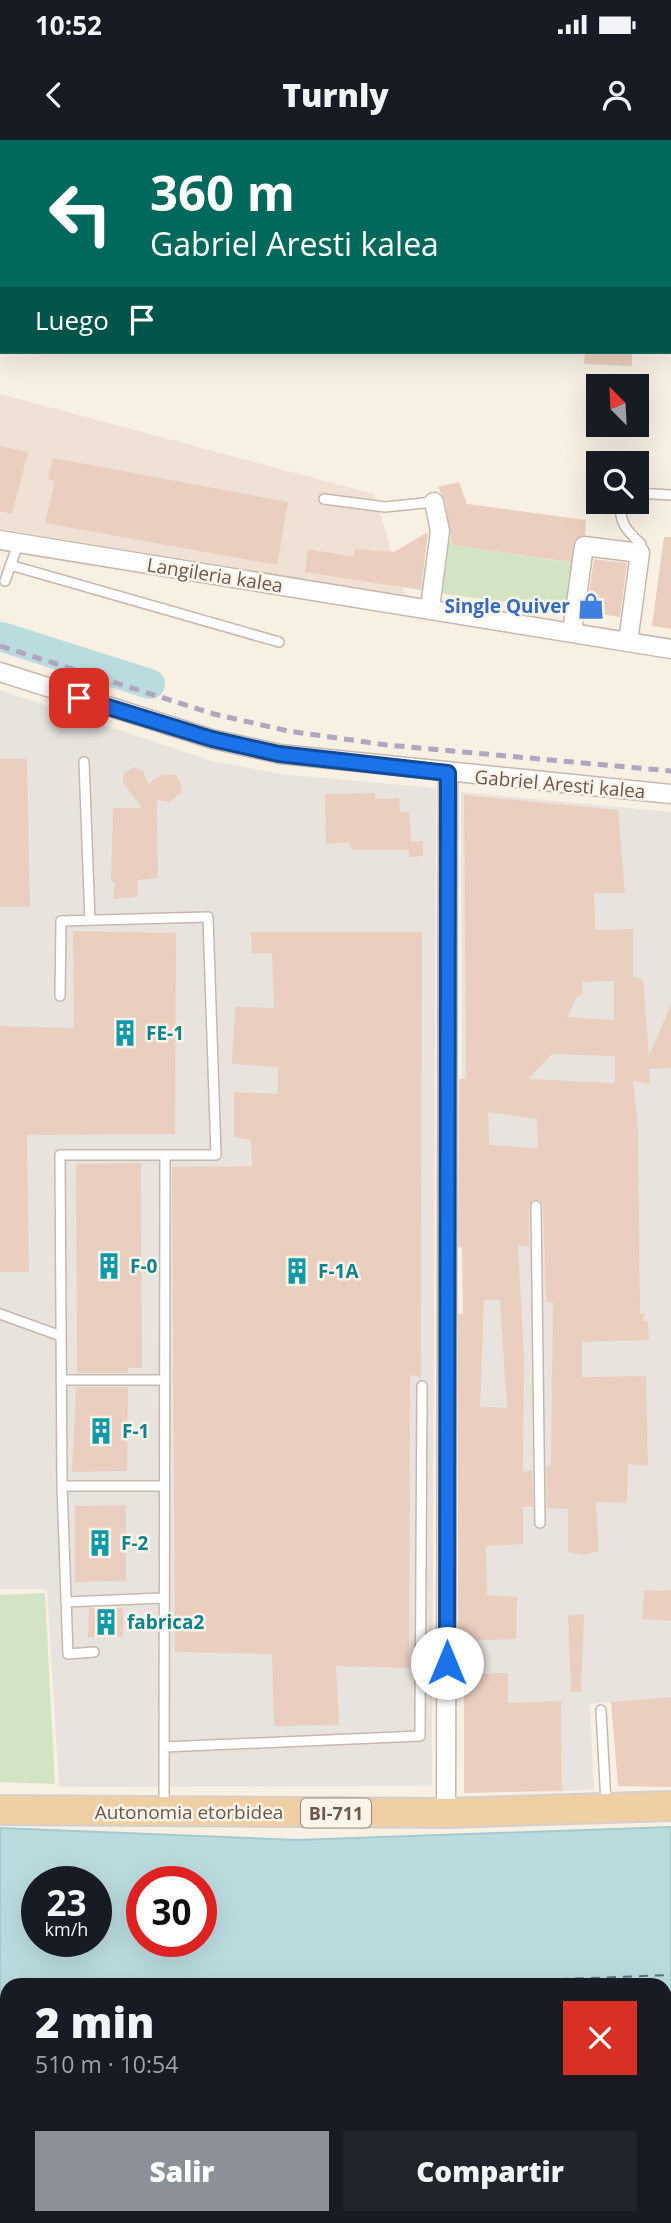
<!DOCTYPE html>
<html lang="es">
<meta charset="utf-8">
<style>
body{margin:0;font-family:"Open Sans",sans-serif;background:#20242c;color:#f1f3f6;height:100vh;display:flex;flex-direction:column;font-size:26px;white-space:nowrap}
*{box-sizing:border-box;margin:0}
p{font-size:23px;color:#9ea1a6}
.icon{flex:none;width:38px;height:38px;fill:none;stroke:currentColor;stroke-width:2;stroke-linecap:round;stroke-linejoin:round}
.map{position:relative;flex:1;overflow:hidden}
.sheet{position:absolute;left:0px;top:1838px;width:672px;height:247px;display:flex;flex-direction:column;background:#171b24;border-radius:21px 21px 0 0;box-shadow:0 7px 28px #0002}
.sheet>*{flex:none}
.top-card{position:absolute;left:0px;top:0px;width:672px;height:214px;box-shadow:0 7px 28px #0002;background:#00695c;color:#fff;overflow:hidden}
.needle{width:46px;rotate:336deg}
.tools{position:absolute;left:586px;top:234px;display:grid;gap:14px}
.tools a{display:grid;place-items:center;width:63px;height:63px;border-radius:0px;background:#171b24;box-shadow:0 7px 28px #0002;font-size:35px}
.speed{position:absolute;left:21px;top:1726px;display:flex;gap:14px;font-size:35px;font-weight:700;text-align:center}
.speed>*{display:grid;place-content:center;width:91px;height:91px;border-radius:50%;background:#171b24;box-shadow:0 7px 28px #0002;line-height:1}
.speed small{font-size:18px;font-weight:400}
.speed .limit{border:10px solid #d22;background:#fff;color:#111}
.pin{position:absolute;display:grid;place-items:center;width:60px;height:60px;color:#fff;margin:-30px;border-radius:14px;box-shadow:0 4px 10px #0006}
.me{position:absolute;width:77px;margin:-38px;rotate:0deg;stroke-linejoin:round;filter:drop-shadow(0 0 5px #0008)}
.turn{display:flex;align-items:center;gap:24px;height:147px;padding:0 35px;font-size:32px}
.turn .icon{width:91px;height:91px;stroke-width:2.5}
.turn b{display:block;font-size:49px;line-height:60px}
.then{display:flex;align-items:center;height:66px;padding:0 35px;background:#0003;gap:14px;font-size:26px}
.round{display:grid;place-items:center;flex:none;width:74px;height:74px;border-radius:0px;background:#20242c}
.summary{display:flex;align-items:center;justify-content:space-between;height:119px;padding:0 35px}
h1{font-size:42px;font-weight:800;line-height:52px}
.button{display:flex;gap:14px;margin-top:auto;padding:14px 35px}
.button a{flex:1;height:80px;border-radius:0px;background:#8c9099;color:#fff;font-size:28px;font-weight:800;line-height:80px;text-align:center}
.button a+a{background:#20242c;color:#f1f3f6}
.status{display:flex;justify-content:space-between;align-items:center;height:49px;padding:0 35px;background:#171b24;direction:ltr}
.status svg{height:19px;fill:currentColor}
header{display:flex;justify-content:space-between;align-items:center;height:91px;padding:0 35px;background:#171b24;font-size:32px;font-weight:800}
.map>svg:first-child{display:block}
.residential{fill:#efe1d3}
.industrial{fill:#e9e3de}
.green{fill:#d3e4c5}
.water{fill:#bbdcdf;stroke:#a3cbcf;stroke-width:2;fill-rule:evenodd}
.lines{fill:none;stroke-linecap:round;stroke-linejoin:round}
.river{stroke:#bbdcdf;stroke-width:30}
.ferry{stroke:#4a787e;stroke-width:2;stroke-dasharray:9 7;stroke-linecap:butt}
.building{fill:#eacebf;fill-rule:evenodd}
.lane-casing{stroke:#c8b7ac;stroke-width:12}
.street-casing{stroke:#c8b7ac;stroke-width:21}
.primary-casing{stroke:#d6d0cd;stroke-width:32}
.lane{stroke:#fff;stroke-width:9}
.street{stroke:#fff;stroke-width:18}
.primary{stroke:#efd0a5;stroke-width:28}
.rail{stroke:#b2a5c0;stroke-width:5;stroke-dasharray:10 7;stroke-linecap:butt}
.route-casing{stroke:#114b97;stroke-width:18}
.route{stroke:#1a73e8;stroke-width:12}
.labels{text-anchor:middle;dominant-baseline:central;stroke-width:5;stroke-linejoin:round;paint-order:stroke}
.shield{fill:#fcf4e9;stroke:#98867c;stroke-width:2}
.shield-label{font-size:18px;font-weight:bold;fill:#6d574d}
.street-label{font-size:19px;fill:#6d574d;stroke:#fcf4e9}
.shop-label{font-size:19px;font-weight:bold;fill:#366cbe;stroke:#fcf4e9;text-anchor:end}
.culture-label{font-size:19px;font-weight:bold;fill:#0d838f;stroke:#fcf4e9;text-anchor:start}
</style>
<div class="status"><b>10:52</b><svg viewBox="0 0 49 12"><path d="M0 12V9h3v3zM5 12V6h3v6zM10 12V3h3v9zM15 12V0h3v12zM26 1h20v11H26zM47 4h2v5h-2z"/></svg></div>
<header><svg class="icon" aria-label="back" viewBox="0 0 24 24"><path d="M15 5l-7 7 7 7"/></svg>Turnly<svg class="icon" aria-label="person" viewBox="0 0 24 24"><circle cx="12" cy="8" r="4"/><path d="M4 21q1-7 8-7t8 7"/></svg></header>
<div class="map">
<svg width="671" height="2083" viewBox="0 0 671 2083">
<rect width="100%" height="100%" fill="#f9f0e4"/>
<path class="residential" d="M0,254L374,354L405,455L0,389Z"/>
<path class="industrial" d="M0,550L213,621L281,634L436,648L432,1646L59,1647L47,1449H0Z
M461,652L671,672V1557L590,1564L594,1650L562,1651L561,1561L508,1563V1534H464Z"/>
<path class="green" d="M58,0H249L58,2Z
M430,391L449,394L452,405L567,422L568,408L592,411L583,472L421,451Z
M45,1453L55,1644L0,1642V1455Z"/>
<path class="water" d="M671,1687V1995H665V1844H7V2008L0,2009V1688L297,1700ZM37,1741H96V1801H37ZM142,1741H201V1801H142Z
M671,2003V2083H0V2021H7V2077H665V2004Z"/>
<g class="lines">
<path class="river" d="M2,497L150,544"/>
<path class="ferry" d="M431,1844L671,1835
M0,1862H7"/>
</g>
<path class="building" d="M585,212H632V226L584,224Z
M0,306L28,312L12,374L0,371Z
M53,318L288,362L277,425L45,383L55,341L48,339Z
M459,342L467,364L586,380L585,395L575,400L570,422L452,405L445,360L438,347Z
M428,392L421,450L305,432L308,409L354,417L355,409L394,412Z
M664,397H671V489L652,486Z
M594,419L627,423L620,477L586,472Z
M0,619H27L30,767H0Z
M134,627L143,631L148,644L161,635H176L182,646L181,653L169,662L157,660L158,738L138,740L137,757L113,759L115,742L111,741L113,668H142L123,643V634Z
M375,653V659L399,658L400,672H409L411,702L423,701V716L409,717V710H352L349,702L326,704L325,654Z
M464,655L618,670L625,753H594L595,790L633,789V837L643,840L649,916L671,864V928L649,929L650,944L633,941L638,987L640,1174L645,1173L643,1181H648L649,1200L582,1202V1237L646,1236L648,1326L628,1324L627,1363L596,1362L599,1411L584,1415L568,1412V1369L547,1368L546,1327L551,1325L553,1162H546L543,1065L540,1060H533L529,1066V1106H518L524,1218L523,1332L532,1330L533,1367H523V1404L486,1406L487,1455L517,1457L516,1499L458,1501V1174H463L462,1107L458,1108L459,939H466ZM614,841V880L567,877L577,857L583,854L582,842ZM552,914L615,916V943L528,939ZM488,972L537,979L538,1008L489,1005ZM484,1160H500L507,1268L480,1267Z
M73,791L176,793L175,994L27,995L29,1132H0V886L74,888Z
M251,792H422L421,1237L410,1235L409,1528L336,1526L339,1585L274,1586L272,1514L175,1512L172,1027L252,1026L251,1000L234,997V952L278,954V927L232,924L235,867L274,868L272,813H252Z
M141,1023L142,1228H128V1233H77L76,1024Z
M76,1247H128L127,1331L72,1332Z
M126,1365V1441L75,1442V1366Z
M671,1450V1481L642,1479L644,1451Z
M89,1468H123V1497H88Z
M584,1474L581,1552H571L568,1476Z
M508,1533V1563L561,1561L562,1651L464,1653V1534Z
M671,1557V1647L618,1646L611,1562Z"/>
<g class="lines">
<defs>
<path id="lane" d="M588,2V0
M637,353L671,355
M324,359L385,367L434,362
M622,362C617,381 628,392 641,404L640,413
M10,425L279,502
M5,441L18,404
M84,622L90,780
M60,856L61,781L208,777L216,1015H60L62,1346L68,1514L94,1512
M536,1066L540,1383
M0,1174L61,1196
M61,1240H163
M62,1346H163
M66,1462L162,1458
M601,1570L606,1663
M164,1607L420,1596L422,1246
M164,1668L165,1016"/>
<path id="street" d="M0,400L671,509
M430,468L440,391L434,362
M572,492L584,406L640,413L628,502
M0,532L212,599L280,614L671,654
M446,1673L448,633"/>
<path id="primary" d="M0,1670L446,1673L671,1666"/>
</defs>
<use href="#lane" class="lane-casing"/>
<use href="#street" class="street-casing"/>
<use href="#primary" class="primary-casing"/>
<use href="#lane" class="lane"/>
<use href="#street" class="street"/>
<use href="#primary" class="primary"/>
<path class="rail" d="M0,506L214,574L288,591L387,605L671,631"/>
</g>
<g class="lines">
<defs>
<path id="route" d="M79,558L212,599L279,614L448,633L447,1523"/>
</defs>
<use href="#route" class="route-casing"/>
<use href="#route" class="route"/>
</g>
<defs>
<symbol id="shop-bare" viewBox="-9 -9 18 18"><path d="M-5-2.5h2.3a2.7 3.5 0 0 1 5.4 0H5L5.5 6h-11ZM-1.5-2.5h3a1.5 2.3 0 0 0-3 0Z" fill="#3f7fe0" stroke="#fcf4e9" stroke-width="2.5" paint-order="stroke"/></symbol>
<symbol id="building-bare" viewBox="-9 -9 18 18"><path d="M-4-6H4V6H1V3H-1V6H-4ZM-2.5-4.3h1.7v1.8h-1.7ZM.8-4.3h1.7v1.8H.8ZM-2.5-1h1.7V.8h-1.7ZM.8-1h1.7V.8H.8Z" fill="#0f9aa8" stroke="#fcf4e9" stroke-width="2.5" paint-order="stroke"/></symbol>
</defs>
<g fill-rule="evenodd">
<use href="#shop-bare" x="572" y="447" width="38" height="38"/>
<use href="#building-bare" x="106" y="874" width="38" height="38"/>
<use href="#building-bare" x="90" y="1107" width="38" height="38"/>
<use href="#building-bare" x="278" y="1112" width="38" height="38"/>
<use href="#building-bare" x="82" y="1272" width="38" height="38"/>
<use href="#building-bare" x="81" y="1384" width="38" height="38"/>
<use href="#building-bare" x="87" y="1463" width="38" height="38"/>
</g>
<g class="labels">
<rect class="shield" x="301" y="1658.5" width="70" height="29" rx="5"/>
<g class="shield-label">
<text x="336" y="1673">BI-711</text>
</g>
<g class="street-label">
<text transform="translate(215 435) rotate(9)">Langileria kalea</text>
<text transform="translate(560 644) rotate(5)">Gabriel Aresti kalea</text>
<text x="189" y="1672">Autonomia etorbidea</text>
</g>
<g class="shop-label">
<text x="570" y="466">Single Quiver</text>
</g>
<g class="culture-label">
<text x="146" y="893">FE-1</text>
<text x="130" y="1126">F-0</text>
<text x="318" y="1131">F-1A</text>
<text x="122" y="1291">F-1</text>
<text x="121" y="1403">F-2</text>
<text x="127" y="1482">fabrica2</text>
</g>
</g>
</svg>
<div class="tools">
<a><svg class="needle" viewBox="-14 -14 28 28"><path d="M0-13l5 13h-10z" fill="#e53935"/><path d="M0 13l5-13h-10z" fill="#9ea1a6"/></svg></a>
<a><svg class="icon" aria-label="search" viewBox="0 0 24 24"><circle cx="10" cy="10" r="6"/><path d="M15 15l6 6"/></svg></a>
</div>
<div class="speed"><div>23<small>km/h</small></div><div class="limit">30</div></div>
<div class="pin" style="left:79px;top:558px;background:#d93025"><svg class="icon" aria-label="arrive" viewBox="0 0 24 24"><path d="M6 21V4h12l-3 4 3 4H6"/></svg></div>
<svg class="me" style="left:447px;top:1523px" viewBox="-20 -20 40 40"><circle r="19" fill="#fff"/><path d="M0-13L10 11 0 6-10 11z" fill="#1a73e8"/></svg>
<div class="top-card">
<div class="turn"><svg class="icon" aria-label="left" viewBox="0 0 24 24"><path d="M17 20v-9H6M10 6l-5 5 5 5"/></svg><div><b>360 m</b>Gabriel Aresti kalea</div></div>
<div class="then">Luego<svg class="icon" aria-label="arrive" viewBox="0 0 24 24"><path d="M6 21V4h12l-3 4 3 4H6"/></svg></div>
</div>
<section class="sheet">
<div class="summary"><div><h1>2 min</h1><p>510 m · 10:54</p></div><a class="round" style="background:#d93025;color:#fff"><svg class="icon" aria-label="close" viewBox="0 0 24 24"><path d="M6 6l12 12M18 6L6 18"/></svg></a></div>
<div class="button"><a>Salir</a><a>Compartir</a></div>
</section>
</div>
